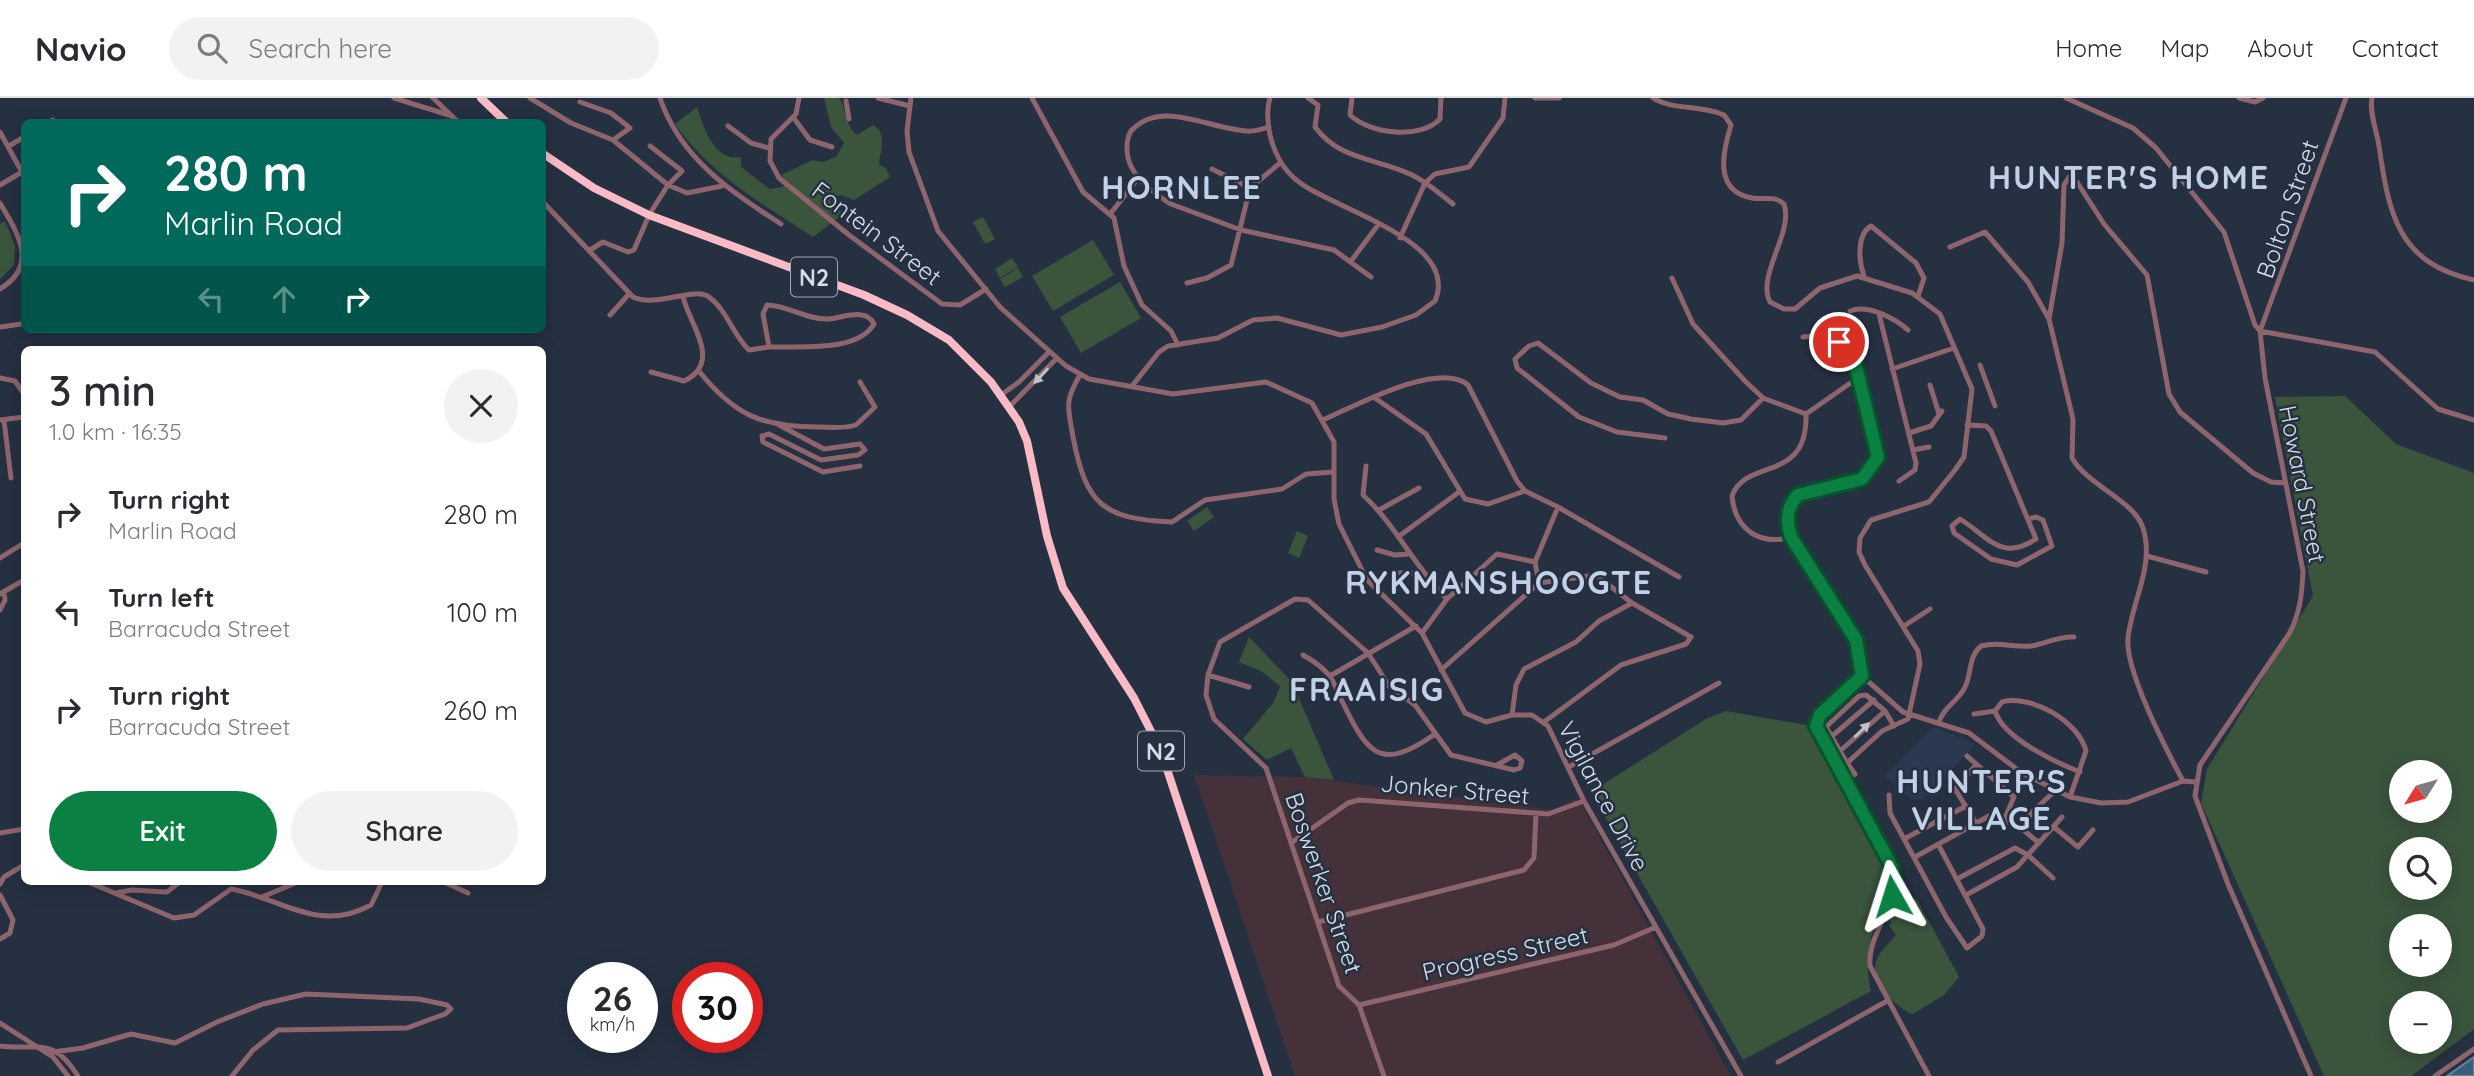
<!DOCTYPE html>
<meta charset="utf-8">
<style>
body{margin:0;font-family:Quicksand,sans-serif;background:#f2f2f3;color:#2b2b33;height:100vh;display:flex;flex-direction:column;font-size:26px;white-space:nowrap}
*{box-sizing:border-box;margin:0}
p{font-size:23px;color:#7c7c81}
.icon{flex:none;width:38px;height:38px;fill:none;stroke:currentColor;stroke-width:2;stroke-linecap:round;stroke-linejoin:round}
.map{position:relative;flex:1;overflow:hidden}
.drawer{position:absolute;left:21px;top:248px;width:525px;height:539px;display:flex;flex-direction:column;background:#fff;border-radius:10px;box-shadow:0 4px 18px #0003}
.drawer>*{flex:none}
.top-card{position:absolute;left:21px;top:21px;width:525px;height:214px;border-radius:10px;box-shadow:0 4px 18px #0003;background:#00695c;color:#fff;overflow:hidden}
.needle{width:46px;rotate:233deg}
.buttons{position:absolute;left:2389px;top:662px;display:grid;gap:14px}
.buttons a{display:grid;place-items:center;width:63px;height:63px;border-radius:50%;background:#fff;box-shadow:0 4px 18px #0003;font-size:35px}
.speed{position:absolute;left:567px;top:864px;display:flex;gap:14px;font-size:35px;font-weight:700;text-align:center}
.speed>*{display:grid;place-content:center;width:91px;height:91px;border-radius:50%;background:#fff;box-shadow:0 4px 18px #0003;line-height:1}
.speed small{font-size:18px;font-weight:400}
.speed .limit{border:10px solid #d22;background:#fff;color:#111}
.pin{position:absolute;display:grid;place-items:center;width:60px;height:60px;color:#fff;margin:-30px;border:4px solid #fff;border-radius:50%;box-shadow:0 2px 7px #0007}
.me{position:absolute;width:77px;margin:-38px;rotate:354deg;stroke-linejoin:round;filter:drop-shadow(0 0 5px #0008)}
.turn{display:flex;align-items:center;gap:24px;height:147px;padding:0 28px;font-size:32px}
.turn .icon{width:91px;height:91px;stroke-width:2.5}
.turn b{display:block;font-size:49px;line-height:60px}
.lanes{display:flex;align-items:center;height:66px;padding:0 28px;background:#0003;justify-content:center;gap:35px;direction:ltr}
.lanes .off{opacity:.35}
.round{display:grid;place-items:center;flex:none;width:74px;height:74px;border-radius:37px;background:#f2f2f3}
.head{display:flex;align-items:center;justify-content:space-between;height:119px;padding:0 28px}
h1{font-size:42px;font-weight:600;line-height:52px}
.action{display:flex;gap:14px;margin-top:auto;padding:14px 28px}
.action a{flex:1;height:80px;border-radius:42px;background:#0b8043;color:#fff;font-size:28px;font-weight:600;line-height:80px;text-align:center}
.action a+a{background:#f2f2f3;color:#2b2b33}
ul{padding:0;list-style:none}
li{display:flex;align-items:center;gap:21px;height:98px;padding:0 28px}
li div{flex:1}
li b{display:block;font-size:26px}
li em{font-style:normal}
header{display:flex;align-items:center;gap:42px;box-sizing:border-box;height:98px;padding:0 35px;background:#fff;border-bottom:2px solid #e1e1e2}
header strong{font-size:33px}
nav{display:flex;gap:38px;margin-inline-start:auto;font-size:24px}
.search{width:490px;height:63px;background:#f2f2f3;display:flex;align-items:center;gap:18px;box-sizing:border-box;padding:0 24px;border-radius:38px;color:#7c7c81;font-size:26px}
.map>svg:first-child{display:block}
.industrial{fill:#443139}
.built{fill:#2a394f}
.green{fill:#3b553d;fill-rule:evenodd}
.water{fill:#365d79;stroke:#66839a;stroke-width:2}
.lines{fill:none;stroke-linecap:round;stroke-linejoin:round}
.minor{stroke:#8f656d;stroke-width:5}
.highway{stroke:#fabbc7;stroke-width:8}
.oneway{fill:#c4bfc9}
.route-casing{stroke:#07532c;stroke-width:18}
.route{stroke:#0b8043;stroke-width:12}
.labels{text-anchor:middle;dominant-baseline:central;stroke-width:5;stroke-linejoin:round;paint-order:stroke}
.shield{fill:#253041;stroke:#a0a9b6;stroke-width:2}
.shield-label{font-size:23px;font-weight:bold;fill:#d5dde8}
.street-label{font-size:24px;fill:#d5dde8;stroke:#253041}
.district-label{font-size:32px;font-weight:bold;letter-spacing:2px;fill:#c2d1e7;stroke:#253041}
</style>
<header>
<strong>Navio</strong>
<div class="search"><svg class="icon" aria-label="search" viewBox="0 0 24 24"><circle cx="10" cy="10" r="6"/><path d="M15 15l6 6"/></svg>Search here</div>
<nav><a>Home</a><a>Map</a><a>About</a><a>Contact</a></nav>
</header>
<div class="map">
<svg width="2474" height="978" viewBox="0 0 2474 978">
<rect width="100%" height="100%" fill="#253041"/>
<path class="industrial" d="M1194,677L1305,679L1552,712L1578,700L1731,978H1295Z"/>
<path class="built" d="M1934,629L1976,646L1922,702L1911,701L1885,678Z"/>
<path class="green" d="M824,0H839C847,11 844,26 857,37L873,27C888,35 880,52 879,67L886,70L890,79L854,102L841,97L832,100L830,103L841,114L839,119L813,139C760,104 712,78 675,26L697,9C704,30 714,64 741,59V69L769,91L783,89L786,84L781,77L813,62L823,64L836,59L844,45L831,29Z
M983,119L995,141L985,146L973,124Z
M5,123L15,148L14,167L0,181V126Z
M1093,142L1114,177L1053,213L1032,178Z
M1012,160L1018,169L1000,180L995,171Z
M1018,170L1023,179L1005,189L1000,181Z
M1120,184L1141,220L1081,255L1060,219Z
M2345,298L2396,346L2474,375V931L2411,978H2324L2201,705L2207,671L2313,498L2275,299ZM2401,674H2440V712H2401ZM2401,751H2440V789H2401ZM2401,828H2440V866H2401ZM2401,905H2440V943H2401Z
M1207,409L1214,419L1194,433L1187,423Z
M1297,433L1308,438L1299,460L1288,455Z
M1249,539L1292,584L1334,682L1305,679L1291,650L1267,662L1243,641L1274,604L1280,588L1261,573L1239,564Z
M1726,613L1806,627L1891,780L1892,788C1875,823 1861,854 1871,893L1743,962L1591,694L1706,621Z
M1917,801L1959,879L1944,897L1913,916C1896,910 1870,884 1876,864C1878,854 1890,845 1896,837L1889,828L1897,805Z"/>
<path class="water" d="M2474,959V978H2447Z"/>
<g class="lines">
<path class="minor" d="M394,0L452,18
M433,0L458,24
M530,0L571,25L613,42L668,87L682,73L650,48
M660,0C680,60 730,93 781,126
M799,0L796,16L771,41L770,63L779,80L849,137L942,206L960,207L986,191
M878,0L910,8
M911,0L907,33L909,54L938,133L1000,209L1066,268L1089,281L1173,296L1266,284L1312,305L1334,344V401L1339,426L1367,482L1422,535L1465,615L1486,624L1512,617H1532L1548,628L1584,703L1741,978
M1032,0L1083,94L1114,120L1124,168L1142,207L1171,233L1178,247
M1308,0L1318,7L1315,29C1340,63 1378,60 1412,77C1427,84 1440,96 1453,106
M1352,0L1350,17C1370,36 1420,42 1440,21L1441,0
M1535,0H1559
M1653,0C1671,12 1702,7 1724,17L1731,27C1723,53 1713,93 1752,100C1764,102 1774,97 1784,106C1794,134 1756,178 1770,204L1784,211H1795L1820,190L1857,178L1912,195L1940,216L1972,291L1964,359L1955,372L1929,404L1871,422L1860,440L1859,454L1865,467L1918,553L1920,566L1908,621L1882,633L1847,665L1826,629L1859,598L1866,597L1885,613L1894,628
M2066,0L2133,30L2156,50L2224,134L2255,227L2260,233L2265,280L2303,473C2302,496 2300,516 2289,536L2200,667L2195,698L2228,786L2311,978
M2239,0L2255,4L2263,0
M2372,0C2369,14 2377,34 2379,48C2389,117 2398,165 2474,182
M846,3L849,21
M580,4L611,15L630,30L613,42
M793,19L810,42L832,49
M49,24L53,22
M728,28L751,45L769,50
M1269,29C1262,31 1255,34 1247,33C1208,31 1161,0 1131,33C1125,43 1126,60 1132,70C1139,84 1158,98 1171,106L1241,132L1334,152L1371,179
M0,34L24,78
M9,48L24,39
M1212,71L1250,90
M0,87L22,74
M542,103L633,199C657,210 694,188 709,199C727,212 733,237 749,252L769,249L763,216L767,207C787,207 807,222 828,221C843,220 866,209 874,226C857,255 798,248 769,249
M0,105C17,134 40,167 0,191
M1111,115L1139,79
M1400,140L1425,85L1435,76L1469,69L1503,20L1505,0
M1950,149L1985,134L2028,184L2049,221L2073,321L2072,360C2088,388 2134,402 2143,430C2155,467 2132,503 2128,540C2125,572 2167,653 2183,683
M590,152L603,144L628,154L634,152L649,117L668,87L687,95L722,88
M1351,163L1378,127
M1864,178C1859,164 1856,137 1871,128L1916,165L1924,180L1918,198
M1672,180L1693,226L1745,283L1763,300L1806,316
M1187,185L1207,180L1231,167L1250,90L1280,65
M1850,213C1867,206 1895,220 1908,232
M1879,216L1916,365L1915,372L1899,383
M610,217L629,196
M2049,221L2062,145L2064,87L2069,79L2077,84L2104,126L2147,177L2169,296L2180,314L2253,375L2271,384L2285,385
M0,229L21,226
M2260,233L2346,0
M2260,233L2375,254L2438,311L2474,322
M1803,239L1829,236L1846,251L1855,265L1879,352C1879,407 1787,367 1787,421C1787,453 1841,509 1855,541C1860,553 1860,566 1862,578
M1980,267L1995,308
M1892,271L1954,250
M698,272C734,317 761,329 818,329C831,329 844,331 856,327L875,309L860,284
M651,274L684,283C724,264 688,225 683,198
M1080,277C1064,304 1068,309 1073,339C1086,406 1102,421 1172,424L1205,402L1282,391L1306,376L1334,374
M0,280L15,283L24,296
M1930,287L1939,316
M1132,288L1159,254L1168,248L1218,240L1253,222L1277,220L1341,237L1382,229L1416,217L1435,203C1462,140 1324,110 1293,79C1280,67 1274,54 1270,37C1268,25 1266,12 1270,0
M1001,297L1019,284L1049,254
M1375,300L1426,336L1465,401L1488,406L1525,393L1558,409L1679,479
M1009,309L1057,260
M1806,316L1859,279
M0,322L24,319
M4,322L11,380
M1323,322C1355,308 1439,262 1468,287L1517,383L1525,393
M779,327L824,351L860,346L865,352L858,357L821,362L769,336L762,338L763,344L823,374L860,368
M1967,327L1986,328L1991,333L2036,441C2001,464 1989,439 1960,421L1952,428L1954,435L1991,461L2017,467L2052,448L2043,422L2036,419L2028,421
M1909,335L1931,328L1942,313
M1665,340L1617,334L1579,319L1517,270L1515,261L1529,248L1538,245L1591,285L1620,299L1643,302L1668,316L1691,321L1723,325L1741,322L1763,300
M1913,352L1929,349
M1366,368L1363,397C1396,427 1415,470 1447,501
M1379,412L1419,390
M1398,439L1459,394
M1791,439C1760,448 1735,432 1732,398C1746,359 1808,386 1806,316
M1377,452L1395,457L1409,456
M2147,458L2206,474
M0,460L24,445
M1535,464L1558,409
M1535,464L1539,485
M1393,475H1424
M1539,485L1596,477L1632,505L1691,539L1686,546L1621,567L1544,624
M0,496L24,482
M0,512L5,502L4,494
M1904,528L1930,511
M1422,535L1447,501L1497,456L1535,464
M1303,557C1312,562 1322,569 1329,577C1334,583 1337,593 1341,601C1367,654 1378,676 1435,636
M1441,572L1539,485
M1208,577L1249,589
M1330,578L1416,528
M1862,578L1820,617L1816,628L1895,780C1896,811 1867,837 1870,868L1929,978
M1862,578L1903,614L1969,635L2022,675L2070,699L2101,705L2128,704L2183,683L2195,684
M1995,613C2003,640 2055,664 2080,674
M1974,616L1995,613L2002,604C2032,596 2079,624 2086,653L2070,699
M1512,617L1516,587L1524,571L1576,544L1599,523L1632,505
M1939,624C1944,608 1958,604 1965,589C1972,575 1968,559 1981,548C1999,543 2013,550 2031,548C2046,546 2057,538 2074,539
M1831,639L1874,602
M1840,653L1885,613
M1967,658L2014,699L2004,722
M1569,669L1719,585
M1845,682L1855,676L1847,665
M1889,697L1890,715L1946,819L1967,850L1982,838L1983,831L1938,746
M1976,725L1955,691L1976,667
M2054,729L2078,749L2093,732
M2021,730L2034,712L2055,693
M0,735L24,731
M1904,741L1966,708
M1291,745L1348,705L1359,702L1548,716L1584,703
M1915,759L1991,717L2021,730L2039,745
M1957,781L2015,750L2028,757L2053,780
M88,784L174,820L194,817L231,791C282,800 318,836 371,807L382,784
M444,784L468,795
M0,786L4,779L24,767
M115,795L132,792L167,794L180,784
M0,797L13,822L10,835L0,841
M1966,797L2017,769L2062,719
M262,799L298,784
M1318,824L1524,772L1534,760L1536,715
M1359,907L1614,847L1656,829
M0,925L53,959L68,978
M0,948C39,953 52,937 78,978
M53,954L83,950L131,936L175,945L217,924L263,906L306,896L419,901L447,907L451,911L445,916L407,930L278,932L253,952L232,978
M1778,964L1887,903
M1384,978L1359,907L1339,888L1266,670L1214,621L1206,597L1208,577L1220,544L1295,501L1308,502L1368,555L1389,588L1415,607L1451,657L1514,672L1520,670L1522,663L1515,657L1497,667
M2435,978L2474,951"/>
<path class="highway" d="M481,0L506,24
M542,55L594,90L649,117L864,197L907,217L949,242L991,284L1019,324L1027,343L1047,438L1063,490L1134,600L1161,653L1268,978"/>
</g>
<defs><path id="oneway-solid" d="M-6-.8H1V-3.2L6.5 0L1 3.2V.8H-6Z" transform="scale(1.75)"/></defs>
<g class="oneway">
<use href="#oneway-solid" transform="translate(1041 278) rotate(133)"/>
<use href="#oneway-solid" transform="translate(1862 632) rotate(-44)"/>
</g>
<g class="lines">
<defs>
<path id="route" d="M1839,244L1855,265L1878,359L1862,381L1798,397C1786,409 1786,423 1791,439L1856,542L1862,578L1820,617L1816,628L1892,769L1895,785L1892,798"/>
</defs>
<use href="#route" class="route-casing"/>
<use href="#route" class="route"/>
</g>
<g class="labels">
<g class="shield">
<rect x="791" y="159.5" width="46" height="39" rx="5"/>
<rect x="1138" y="633.5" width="46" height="39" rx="5"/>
</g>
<g class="shield-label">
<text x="814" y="179">N2</text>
<text x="1161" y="653">N2</text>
</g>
<g class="street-label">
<text transform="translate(2287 111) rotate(-71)">Bolton Street</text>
<text transform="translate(877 135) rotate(37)">Fontein Street</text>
<text transform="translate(2303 386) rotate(79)">Howard Street</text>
<text transform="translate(1455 691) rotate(5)">Jonker Street</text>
<text transform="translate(1604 698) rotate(62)">Vigilance Drive</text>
<text transform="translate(1324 785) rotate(71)">Boswerker Street</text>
<text transform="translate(1505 855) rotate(-13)">Progress Street</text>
</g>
<g class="district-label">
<text x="2129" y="79">HUNTER'S HOME</text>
<text x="1182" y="89">HORNLEE</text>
<text x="1499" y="484">RYKMANSHOOGTE</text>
<text x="1367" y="591">FRAAISIG</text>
<text x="1982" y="683">HUNTER'S<tspan x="1982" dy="37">VILLAGE</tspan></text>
</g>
</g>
</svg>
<div class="buttons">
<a><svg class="needle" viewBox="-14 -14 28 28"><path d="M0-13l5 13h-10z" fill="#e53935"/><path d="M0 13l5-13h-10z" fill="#7c7c81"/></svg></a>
<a><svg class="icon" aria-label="search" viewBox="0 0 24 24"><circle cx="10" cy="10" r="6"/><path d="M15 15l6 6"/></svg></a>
<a>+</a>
<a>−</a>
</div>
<div class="speed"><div>26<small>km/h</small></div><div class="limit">30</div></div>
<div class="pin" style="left:1839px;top:244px;background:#d93025"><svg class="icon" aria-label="arrive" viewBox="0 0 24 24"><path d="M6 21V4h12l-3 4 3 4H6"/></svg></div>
<svg class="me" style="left:1892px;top:798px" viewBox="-20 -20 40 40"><path d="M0-17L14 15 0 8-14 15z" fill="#0b8043" stroke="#fff" stroke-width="4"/></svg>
<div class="top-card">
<div class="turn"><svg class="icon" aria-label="right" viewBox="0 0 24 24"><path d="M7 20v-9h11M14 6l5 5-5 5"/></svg><div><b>280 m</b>Marlin Road</div></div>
<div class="lanes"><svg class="icon off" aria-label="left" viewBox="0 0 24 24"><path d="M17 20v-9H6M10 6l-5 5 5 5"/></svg><svg class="icon off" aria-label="ahead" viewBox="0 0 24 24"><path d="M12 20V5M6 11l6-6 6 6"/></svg><svg class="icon" aria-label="right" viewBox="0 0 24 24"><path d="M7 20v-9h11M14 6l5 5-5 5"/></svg></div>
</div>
<section class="drawer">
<div class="head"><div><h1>3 min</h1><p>1.0 km · 16:35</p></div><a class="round"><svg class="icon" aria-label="close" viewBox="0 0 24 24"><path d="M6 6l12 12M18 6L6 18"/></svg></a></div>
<ul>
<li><svg class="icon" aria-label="right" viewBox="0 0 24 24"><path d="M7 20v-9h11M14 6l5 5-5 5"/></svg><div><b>Turn right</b><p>Marlin Road</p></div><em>280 m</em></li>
<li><svg class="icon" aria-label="left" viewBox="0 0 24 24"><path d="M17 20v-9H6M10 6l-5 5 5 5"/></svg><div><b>Turn left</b><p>Barracuda Street</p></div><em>100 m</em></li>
<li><svg class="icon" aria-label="right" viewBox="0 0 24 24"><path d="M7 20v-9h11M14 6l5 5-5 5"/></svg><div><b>Turn right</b><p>Barracuda Street</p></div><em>260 m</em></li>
</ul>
<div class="action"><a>Exit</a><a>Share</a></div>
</section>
</div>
